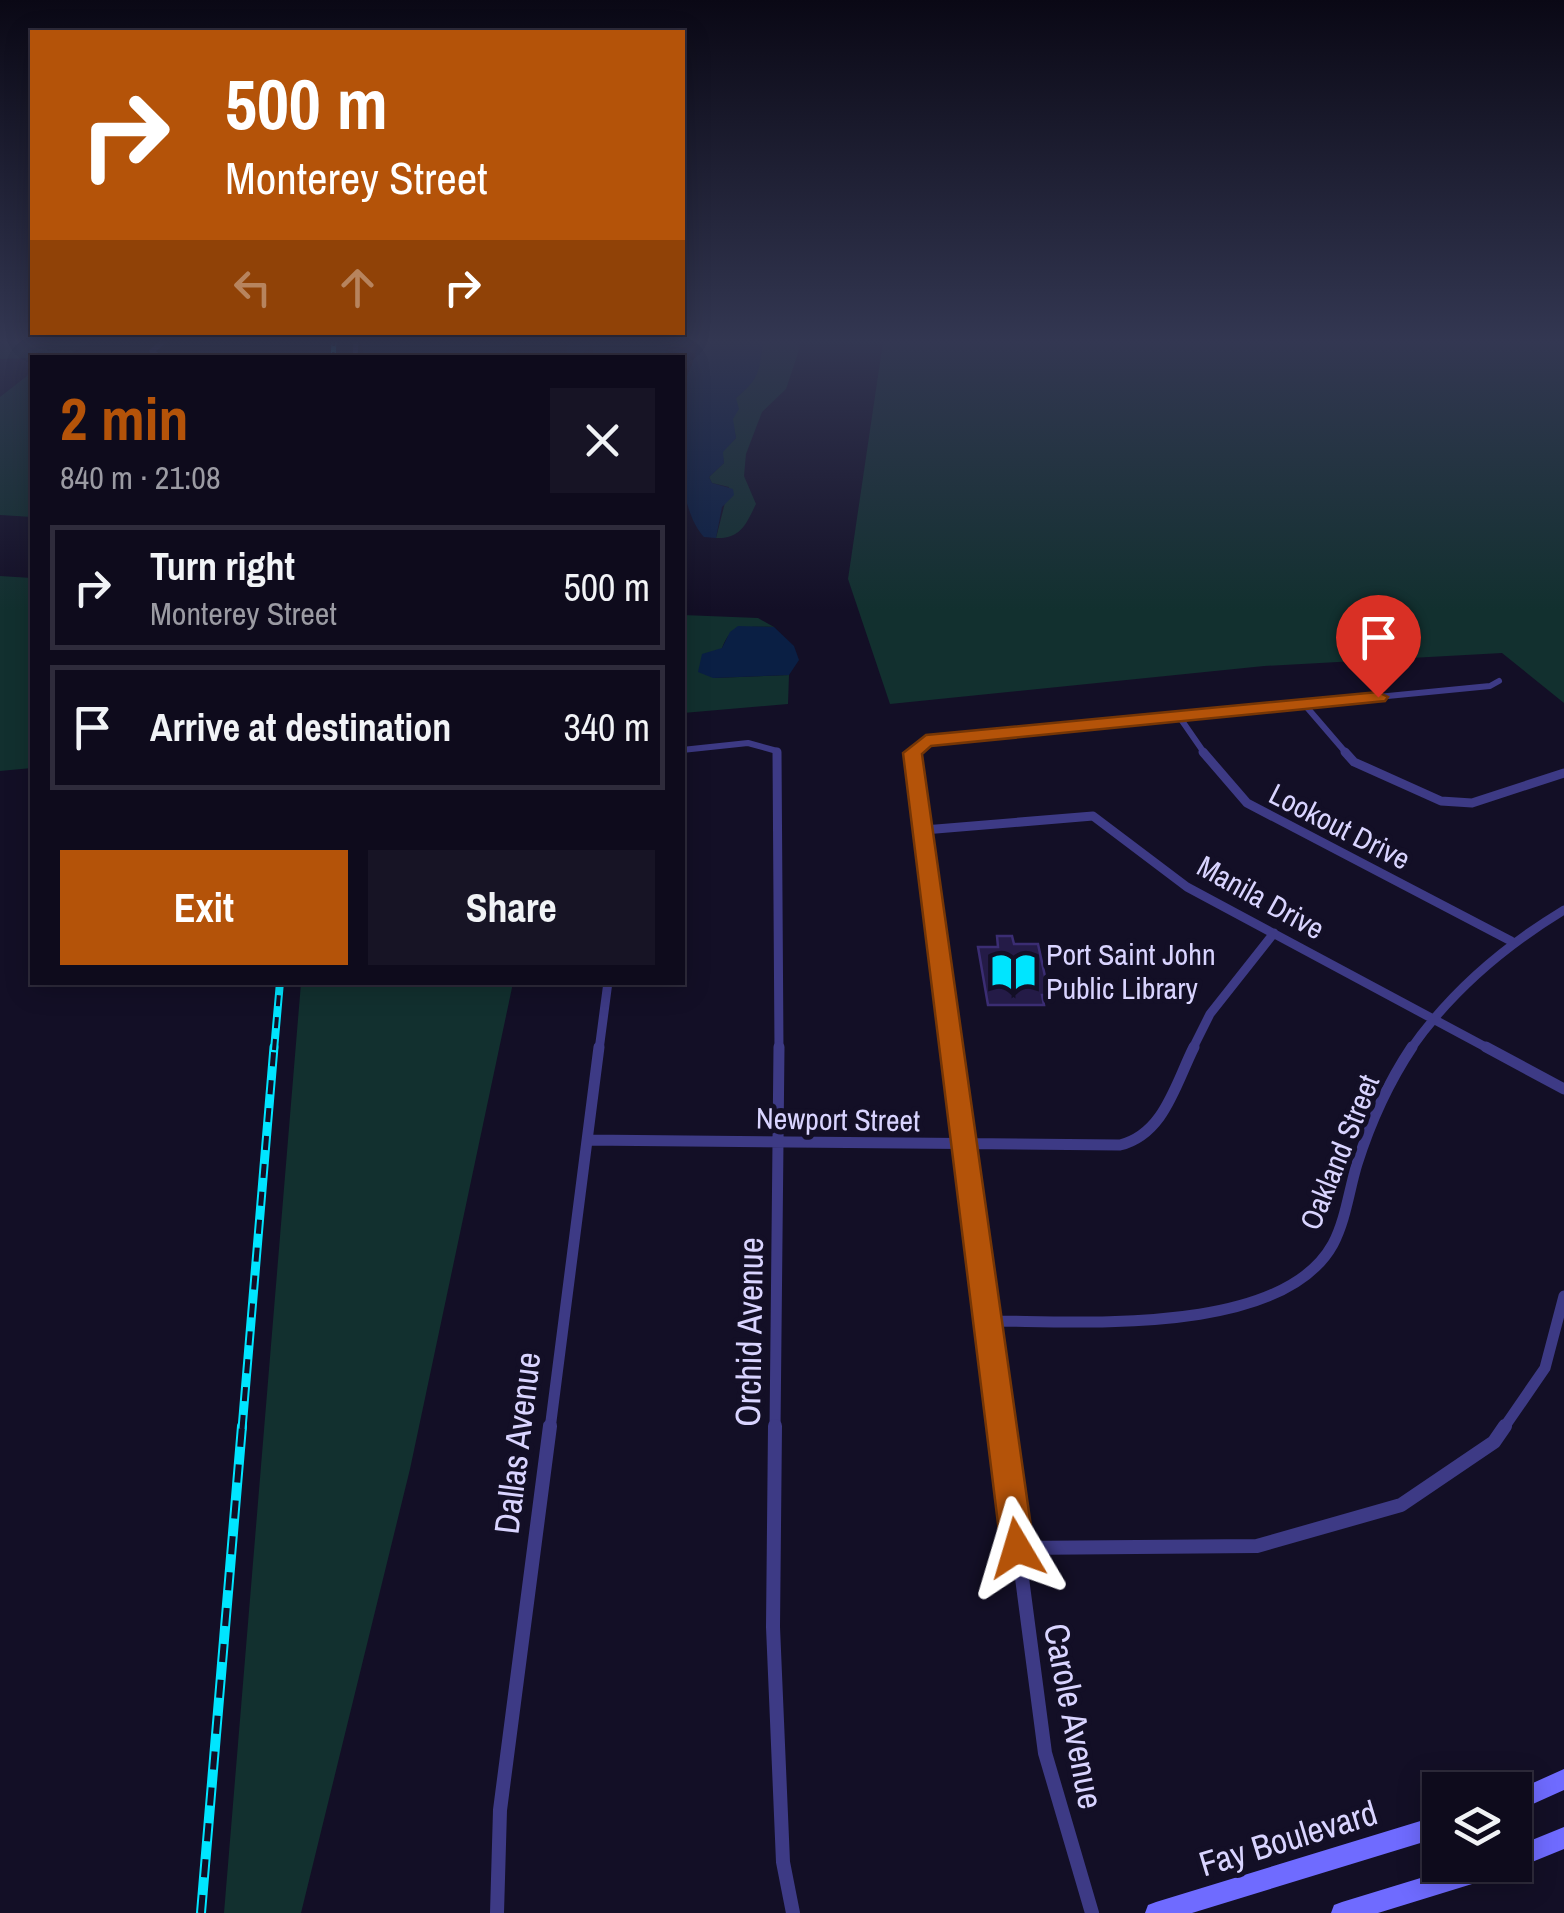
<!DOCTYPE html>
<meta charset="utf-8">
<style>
body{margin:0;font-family:"Archivo Narrow",sans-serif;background:#171425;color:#f1f3f6;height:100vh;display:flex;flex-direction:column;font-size:38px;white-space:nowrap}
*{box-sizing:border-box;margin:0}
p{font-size:32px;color:#9b9ba3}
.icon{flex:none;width:55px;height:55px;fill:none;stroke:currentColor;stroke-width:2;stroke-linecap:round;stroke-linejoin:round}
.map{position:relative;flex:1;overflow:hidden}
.panel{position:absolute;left:30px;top:355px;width:655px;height:630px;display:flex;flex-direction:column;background:#0e0b1c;border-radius:0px;box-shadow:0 5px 25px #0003,0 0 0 2px #2e2b3b}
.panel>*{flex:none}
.banner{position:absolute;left:30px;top:30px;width:655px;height:305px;border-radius:0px;box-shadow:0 5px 25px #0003,0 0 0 2px #2e2b3b;background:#b45309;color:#fff;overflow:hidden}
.buttons{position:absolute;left:1422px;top:1772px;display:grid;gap:20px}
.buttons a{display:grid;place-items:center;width:110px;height:110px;border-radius:0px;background:#0e0b1c;box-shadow:0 5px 25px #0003,0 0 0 2px #2e2b3b;font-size:50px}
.pin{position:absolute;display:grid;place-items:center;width:85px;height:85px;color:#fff;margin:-102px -42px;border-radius:50% 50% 50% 0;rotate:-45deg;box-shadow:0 0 10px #0007}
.pin .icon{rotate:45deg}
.me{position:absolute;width:110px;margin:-55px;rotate:353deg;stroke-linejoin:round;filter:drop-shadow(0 0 8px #0008)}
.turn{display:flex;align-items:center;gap:35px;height:210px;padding:0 30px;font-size:45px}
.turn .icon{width:130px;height:130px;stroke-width:2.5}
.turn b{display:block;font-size:70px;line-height:85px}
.lanes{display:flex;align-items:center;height:95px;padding:0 30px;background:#0003;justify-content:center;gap:50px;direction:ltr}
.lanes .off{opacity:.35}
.round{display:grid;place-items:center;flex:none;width:105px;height:105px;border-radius:0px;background:#171425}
.overview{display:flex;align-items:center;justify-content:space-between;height:170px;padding:0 30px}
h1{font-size:60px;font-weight:800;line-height:75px;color:#b45309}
.action{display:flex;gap:20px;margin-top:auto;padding:20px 30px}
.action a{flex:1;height:115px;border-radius:0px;background:#b45309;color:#fff;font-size:40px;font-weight:800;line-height:115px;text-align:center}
.action a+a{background:#171425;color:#f1f3f6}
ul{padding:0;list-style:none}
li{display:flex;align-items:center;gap:30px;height:125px;margin:0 20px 15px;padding:0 10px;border:5px solid #2e2b3b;border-radius:0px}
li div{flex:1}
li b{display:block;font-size:38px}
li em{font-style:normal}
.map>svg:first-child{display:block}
.green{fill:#12302f}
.water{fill:#0a1f44}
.building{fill:#241b47;stroke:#3b2d73;stroke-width:2.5}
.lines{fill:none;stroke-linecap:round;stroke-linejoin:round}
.street-far4{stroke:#3d3a85;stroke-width:5}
.street-far3{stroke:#3d3a85;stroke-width:6}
.street-far2{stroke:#3d3a85;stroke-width:9}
.street-far1{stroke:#3d3a85;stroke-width:11}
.street{stroke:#3d3a85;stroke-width:14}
.secondary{fill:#6f6bff;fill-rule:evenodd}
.rail-far3-casing{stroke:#00e5ff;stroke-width:5}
.rail-far2-casing{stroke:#00e5ff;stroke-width:8}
.rail-far1-casing{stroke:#00e5ff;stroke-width:9}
.rail-casing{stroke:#00e5ff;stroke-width:10}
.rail-far3{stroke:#130f26;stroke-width:2.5;stroke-dasharray:6;stroke-linecap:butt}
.rail-far2{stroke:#130f26;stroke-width:4;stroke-dasharray:11;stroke-linecap:butt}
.rail-far1{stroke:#130f26;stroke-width:5;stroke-dasharray:14;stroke-linecap:butt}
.rail{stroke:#130f26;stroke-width:6;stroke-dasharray:18;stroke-linecap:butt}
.route{fill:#b45309;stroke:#753606;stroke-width:2.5}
.labels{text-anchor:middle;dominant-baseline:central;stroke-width:10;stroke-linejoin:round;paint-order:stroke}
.street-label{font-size:30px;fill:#d9d4ff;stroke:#130f26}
.poi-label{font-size:30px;fill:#d9d4ff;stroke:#130f26;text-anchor:start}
.near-street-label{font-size:35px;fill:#d9d4ff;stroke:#130f26}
</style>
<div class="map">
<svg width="1564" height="1913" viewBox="0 0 1564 1913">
<rect width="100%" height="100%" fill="#130f26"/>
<path class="green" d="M0,342H89L66,357L0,359Z
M763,342H797L800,347L786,389L762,412L746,454L744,476L756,504C746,524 741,539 716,538L729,487L712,483L709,477L724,463L722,452L736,438L732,419L736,398C758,380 759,369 763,342Z
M883,342H1564V703L1502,653L1264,666L890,704L848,579Z
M32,372V517L0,515V397Z
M0,576L32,578V768L0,771Z
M683,615L758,618L774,627C724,625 727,631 713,678L789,675L788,704L683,713Z
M301,983H513L410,1469L301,1913H224Z"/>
<path class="water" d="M360,342H517L500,357L365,358Z
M571,342H670L663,357H593V345L579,356L569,354L566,349Z
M700,342H763C759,372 760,378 736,398L739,409L733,419L736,438L723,452L724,463L709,477L712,483L733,489L734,495L722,507L716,538L704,537C677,508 677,434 682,394C685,378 695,359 700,342Z
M738,626L774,627L794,646L799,660L789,675L713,678L698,672L702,654L722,648L730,632Z"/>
<path class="building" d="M997,936H1012L1014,944H1038L1049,995H1042L1044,1005H988L978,947H998Z"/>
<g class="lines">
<path class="street-far4" d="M160,358L152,351L163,342
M355,358L356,342"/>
<path class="street-far3" d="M1304,704L1347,754
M1178,715L1205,754
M682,750L748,743L777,751V754
M913,754L926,741L1490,686L1499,681"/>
<path class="street-far2" d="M777,752L779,1050
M914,752L952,1050
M1203,752L1247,803L1511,941
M1345,752L1354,762L1441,801L1472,803L1564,773
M924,830L1093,816L1187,887L1491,1050
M599,1050L608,982
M1192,1050L1210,1014L1274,933
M1410,1050C1451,991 1503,947 1564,910"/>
<path class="street-far1" d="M952,1047L1002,1429
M1486,1047L1564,1089
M587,1140L1120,1145C1164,1134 1175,1085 1194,1047
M990,1321C1080,1321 1282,1337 1333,1244C1346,1219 1349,1190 1357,1164C1370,1123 1388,1083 1412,1047
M550,1429L599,1047
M775,1429L779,1047
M1503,1429L1545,1368L1564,1296"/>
<path class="street" d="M775,1426L773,1627L783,1862L793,1913
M1002,1426L1045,1753L1092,1913
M1017,1548L1257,1546L1401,1505L1494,1442L1505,1426
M497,1913L500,1810L550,1426"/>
<path class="secondary" d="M1564,1769V1790L1515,1812V1791Z
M1440,1815V1837L1192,1913H1145L1148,1905L1156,1902Z
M1564,1827V1849L1515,1869L1508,1866L1506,1873L1498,1876L1378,1913H1331L1334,1905L1342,1902L1463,1865H1515V1847Z"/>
<defs>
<path id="rail-far3" d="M333,358L334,342"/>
<path id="rail-far2" d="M274,1050L280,982"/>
<path id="rail-far1" d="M242,1429L274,1047"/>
<path id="rail" d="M201,1913L242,1426"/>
</defs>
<use href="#rail-far3" class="rail-far3-casing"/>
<use href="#rail-far2" class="rail-far2-casing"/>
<use href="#rail-far1" class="rail-far1-casing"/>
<use href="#rail" class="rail-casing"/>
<use href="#rail-far3" class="rail-far3"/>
<use href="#rail-far2" class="rail-far2"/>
<use href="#rail-far1" class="rail-far1"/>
<use href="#rail" class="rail"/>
</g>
<linearGradient id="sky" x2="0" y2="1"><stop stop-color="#0a0815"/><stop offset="0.56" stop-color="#333752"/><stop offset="1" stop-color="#333752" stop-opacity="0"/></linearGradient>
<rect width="1564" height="610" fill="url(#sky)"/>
<path class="route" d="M1378,692L1388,697L1385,701L931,746L922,754L1034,1548L1029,1560L1017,1564L1005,1560L1001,1548L903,753L926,735Z"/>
<defs>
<symbol id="library-bare" viewBox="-9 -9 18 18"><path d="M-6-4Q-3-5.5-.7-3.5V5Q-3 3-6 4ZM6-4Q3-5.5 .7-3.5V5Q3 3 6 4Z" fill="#00e5ff" stroke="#130f26" stroke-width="2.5" paint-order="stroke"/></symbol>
</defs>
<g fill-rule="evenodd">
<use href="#library-bare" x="982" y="940" width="63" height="63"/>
</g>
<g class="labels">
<g class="street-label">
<text transform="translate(1340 826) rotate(27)">Lookout Drive</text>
<text transform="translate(1261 897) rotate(29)">Manila Drive</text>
<text transform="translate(838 1119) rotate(1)">Newport Street</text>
<text transform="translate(1339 1152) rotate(-68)">Oakland Street</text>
</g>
<g class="poi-label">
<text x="1046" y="954">Port Saint John<tspan x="1046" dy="34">Public Library</tspan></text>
</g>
<g class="near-street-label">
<text transform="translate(749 1332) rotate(-89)">Orchid Avenue</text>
<text transform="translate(517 1443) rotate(-83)">Dallas Avenue</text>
<text transform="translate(1074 1716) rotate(79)">Carole Avenue</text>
<text transform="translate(1288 1838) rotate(-17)">Fay Boulevard</text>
</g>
</g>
</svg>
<div class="buttons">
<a><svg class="icon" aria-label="layers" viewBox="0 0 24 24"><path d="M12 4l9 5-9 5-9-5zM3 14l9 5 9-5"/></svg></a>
</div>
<div class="pin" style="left:1378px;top:697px;background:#d93025"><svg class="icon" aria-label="arrive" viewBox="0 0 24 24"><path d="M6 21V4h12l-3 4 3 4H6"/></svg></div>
<svg class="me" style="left:1017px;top:1548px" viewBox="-20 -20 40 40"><path d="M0-17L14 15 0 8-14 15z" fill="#b45309" stroke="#fff" stroke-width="4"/></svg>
<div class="banner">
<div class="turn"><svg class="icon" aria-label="right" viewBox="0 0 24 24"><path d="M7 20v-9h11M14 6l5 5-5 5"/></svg><div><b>500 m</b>Monterey Street</div></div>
<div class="lanes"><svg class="icon off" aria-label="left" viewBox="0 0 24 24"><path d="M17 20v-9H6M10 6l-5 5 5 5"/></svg><svg class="icon off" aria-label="ahead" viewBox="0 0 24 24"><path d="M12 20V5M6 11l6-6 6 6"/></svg><svg class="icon" aria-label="right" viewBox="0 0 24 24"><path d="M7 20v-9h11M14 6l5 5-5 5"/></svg></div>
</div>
<section class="panel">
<div class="overview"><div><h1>2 min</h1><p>840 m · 21:08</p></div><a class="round"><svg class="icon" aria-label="close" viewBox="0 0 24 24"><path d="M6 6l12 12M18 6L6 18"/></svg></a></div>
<ul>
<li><svg class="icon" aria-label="right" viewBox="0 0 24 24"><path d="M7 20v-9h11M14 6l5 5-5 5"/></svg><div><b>Turn right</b><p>Monterey Street</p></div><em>500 m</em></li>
<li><svg class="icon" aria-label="arrive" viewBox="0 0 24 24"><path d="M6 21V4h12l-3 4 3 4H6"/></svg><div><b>Arrive at destination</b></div><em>340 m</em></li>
</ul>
<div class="action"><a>Exit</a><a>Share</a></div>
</section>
</div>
